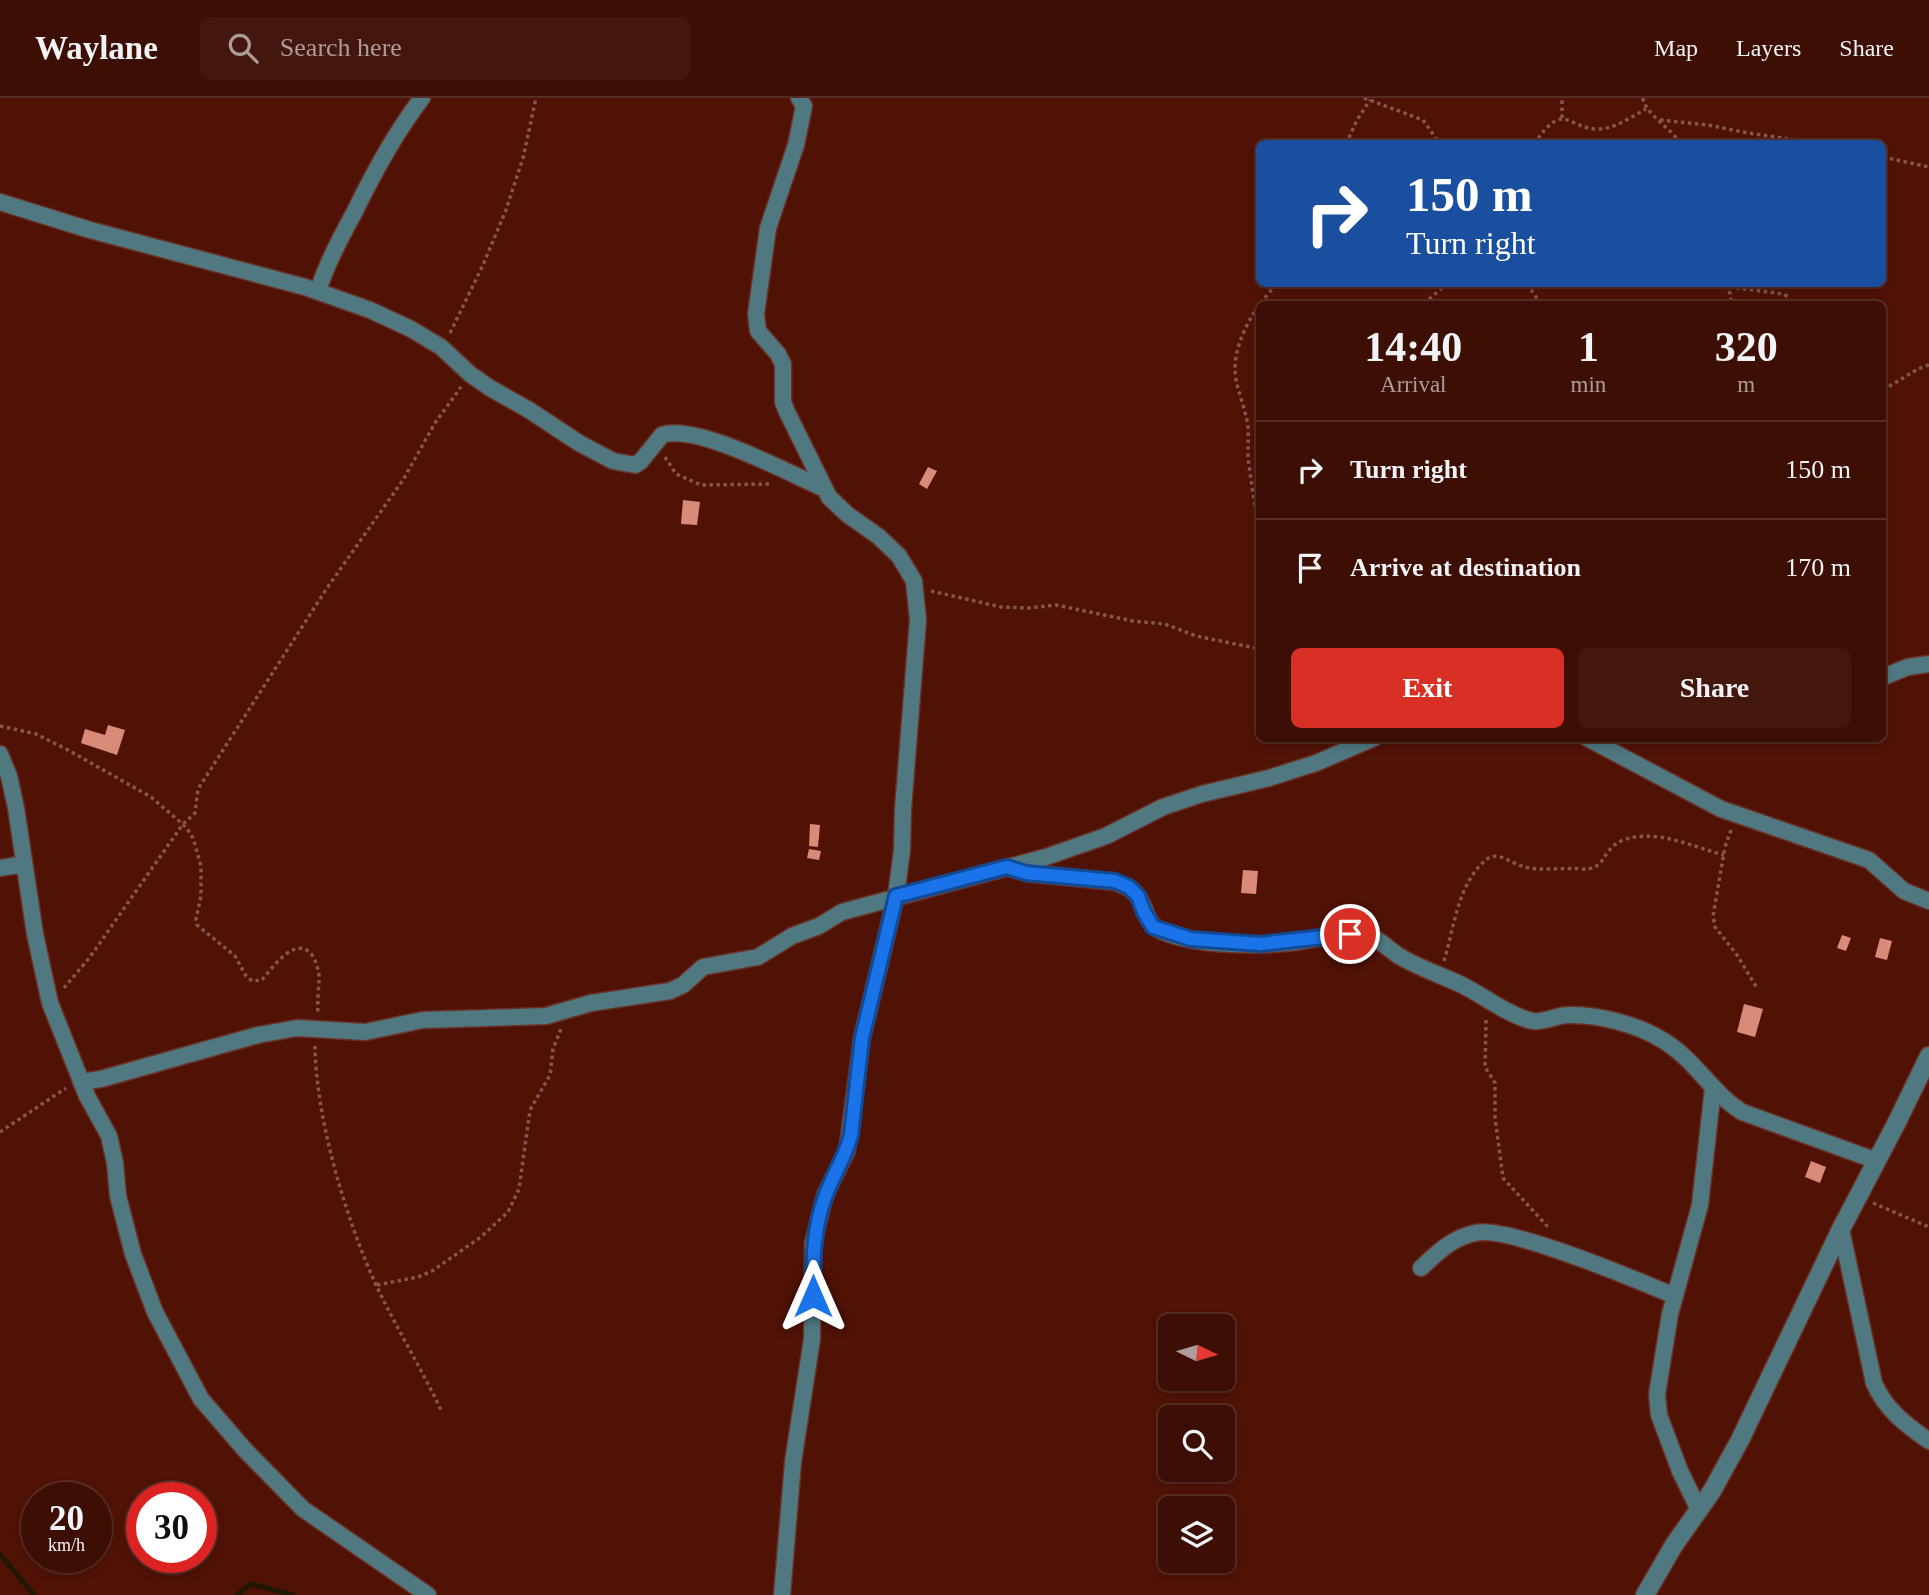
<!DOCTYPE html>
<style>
body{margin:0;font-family:"Times New Roman",serif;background:#44170e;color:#f1f3f6;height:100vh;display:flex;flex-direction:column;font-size:26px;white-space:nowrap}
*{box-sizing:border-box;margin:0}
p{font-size:23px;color:#ad9c9a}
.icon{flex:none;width:38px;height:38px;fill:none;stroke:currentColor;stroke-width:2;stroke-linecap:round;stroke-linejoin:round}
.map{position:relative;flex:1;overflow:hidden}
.drawer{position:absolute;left:1256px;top:203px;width:630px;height:441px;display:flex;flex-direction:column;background:#3d0e04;border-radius:10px;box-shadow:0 4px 10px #0003,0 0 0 2px #562e26}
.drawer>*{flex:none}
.top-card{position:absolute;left:1256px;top:42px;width:630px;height:147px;border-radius:10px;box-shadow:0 4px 10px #0003,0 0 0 2px #562e26;background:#1a4fa0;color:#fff;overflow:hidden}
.needle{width:46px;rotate:95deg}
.controls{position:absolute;left:1158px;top:1216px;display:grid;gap:14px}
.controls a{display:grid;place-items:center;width:77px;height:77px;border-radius:10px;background:#3d0e04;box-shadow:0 4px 10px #0003,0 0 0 2px #562e26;font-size:35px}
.speed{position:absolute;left:21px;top:1384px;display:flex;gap:14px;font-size:35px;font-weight:700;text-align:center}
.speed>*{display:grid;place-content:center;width:91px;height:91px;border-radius:50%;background:#3d0e04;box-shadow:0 4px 10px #0003,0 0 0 2px #562e26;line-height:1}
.speed small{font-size:18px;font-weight:400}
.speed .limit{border:10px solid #d22;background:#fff;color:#111}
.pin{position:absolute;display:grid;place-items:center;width:60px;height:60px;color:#fff;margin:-30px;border:4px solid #fff;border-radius:50%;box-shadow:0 2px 7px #0007}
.me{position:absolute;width:77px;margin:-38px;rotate:0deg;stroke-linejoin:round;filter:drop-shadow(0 0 5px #0008)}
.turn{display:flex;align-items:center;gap:24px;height:147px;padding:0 35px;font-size:32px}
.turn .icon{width:91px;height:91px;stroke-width:2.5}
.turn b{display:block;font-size:49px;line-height:60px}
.eta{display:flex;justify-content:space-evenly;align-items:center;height:119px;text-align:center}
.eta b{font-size:42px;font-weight:600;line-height:49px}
.cta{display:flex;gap:14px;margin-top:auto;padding:14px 35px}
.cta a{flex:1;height:80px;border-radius:10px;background:#d93025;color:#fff;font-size:28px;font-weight:600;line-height:80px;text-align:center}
.cta a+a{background:#44170e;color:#f1f3f6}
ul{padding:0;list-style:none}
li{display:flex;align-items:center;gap:21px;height:98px;padding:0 35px;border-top:2px solid #562e26}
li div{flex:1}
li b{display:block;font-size:26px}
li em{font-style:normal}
header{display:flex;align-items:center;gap:42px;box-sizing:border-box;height:98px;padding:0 35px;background:#3d0e04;border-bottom:2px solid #562e26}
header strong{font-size:33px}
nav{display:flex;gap:38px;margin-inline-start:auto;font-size:24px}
.search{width:490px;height:63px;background:#44170e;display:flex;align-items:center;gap:18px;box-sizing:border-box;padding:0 24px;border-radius:10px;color:#ad9c9a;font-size:26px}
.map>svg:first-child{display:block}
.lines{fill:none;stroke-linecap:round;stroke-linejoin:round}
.stream{stroke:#201801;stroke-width:5}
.building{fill:#da8a79}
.minor-casing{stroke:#693126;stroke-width:19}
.tertiary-casing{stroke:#693126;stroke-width:21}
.path{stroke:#84564d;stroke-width:3.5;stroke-dasharray:3.5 3.5;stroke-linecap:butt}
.minor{stroke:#507880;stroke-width:16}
.tertiary{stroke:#507880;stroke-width:18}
.route-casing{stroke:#114b97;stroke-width:18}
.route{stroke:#1a73e8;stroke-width:12}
</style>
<header>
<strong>Waylane</strong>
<div class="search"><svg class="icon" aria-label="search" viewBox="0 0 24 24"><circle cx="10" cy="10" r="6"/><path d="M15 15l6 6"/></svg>Search here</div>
<nav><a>Map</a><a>Layers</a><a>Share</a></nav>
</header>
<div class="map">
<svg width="1929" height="1497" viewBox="0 0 1929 1497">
<rect width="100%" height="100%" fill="#511206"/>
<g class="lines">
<path class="stream" d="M0,1456L34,1497
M237,1497L251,1486L293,1497"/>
</g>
<path class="building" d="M928,369L937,373L927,391L919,386Z
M683,402L700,404L697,427L681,426Z
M108,627L125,632L117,657L81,645L85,631L105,637Z
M810,726L820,727L818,749L809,748Z
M809,751L821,753L819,762L807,760Z
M1243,772L1258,773L1256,796L1241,795Z
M1842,837L1851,840L1846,853L1837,850Z
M1880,840L1892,843L1887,862L1875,859Z
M1744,906L1763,911L1755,939L1737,934Z
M1811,1063L1826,1069L1820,1085L1805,1079Z"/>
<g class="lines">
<defs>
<path id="minor" d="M0,104L90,132L305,189L370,212L411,231L441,249L470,276L490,290L529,312L579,345L613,363L635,367L641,363L662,337C697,325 790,376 825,391
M318,193C327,165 341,139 355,113C374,74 395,35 422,0
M1883,579L1908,569L1929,566
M1587,640L1721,711L1869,762L1904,793L1929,803
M0,656L9,678L16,710L35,836L50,905L87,998L109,1038L115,1065L118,1098L133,1156L155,1214L201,1301L246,1353L303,1411L428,1497
M0,770L24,766
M1009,770L1026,775L1115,784C1123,787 1132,790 1137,797C1151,816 1141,826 1169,836C1203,848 1260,848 1295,844C1317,841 1341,833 1363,836C1377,838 1388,851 1399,858C1419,870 1441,877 1462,887C1484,898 1508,917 1532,923C1543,925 1557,917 1568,917C1598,916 1639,927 1664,943C1695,962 1712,995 1742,1014L1877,1063
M81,984L101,981L258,937L297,930L365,934L423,922L546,918L591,905L670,893L683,887L703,869L758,859L792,838L819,828L842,814L1046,759L1106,738L1163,709L1202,696L1269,680L1316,665L1374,640
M1841,1131L1874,1285C1885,1311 1906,1327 1929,1343
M1421,1170C1438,1154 1452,1140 1475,1135C1508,1127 1639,1183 1675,1198
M1699,1412L1680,1373L1659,1317L1657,1296L1670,1216L1700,1107L1713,990
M782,1497L793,1364L812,1241L813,1145L825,1097L847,1053L862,940L896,798L902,752L903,711L918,522L914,483L899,458L878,438L848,417L829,399L787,314L783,304V266L778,256L758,233L756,216L768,130L796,47L804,8L799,0"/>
<path id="tertiary" d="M1645,1497L1674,1447L1712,1393L1740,1342L1841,1131L1897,1024L1929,958"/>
</defs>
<use href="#minor" class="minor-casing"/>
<use href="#tertiary" class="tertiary-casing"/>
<path class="path" d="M1364,0L1423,22L1440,46
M1643,0C1644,15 1672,31 1681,46
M1562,20V0
M1660,22L1708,27L1748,35L1824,46
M1346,46L1357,22L1370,2
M1534,46C1566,0 1566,32 1600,31C1616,30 1633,18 1646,11
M1883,59L1929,69
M1527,186L1541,206
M1728,186L1732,206
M1729,189L1784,196L1789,200L1790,206
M1424,206L1446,186
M450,235L483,167L506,112L523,60L536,0
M1883,292L1918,271L1929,267
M665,359L676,376L701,387L772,386
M1260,442C1257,417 1252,392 1249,367C1247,354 1249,342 1248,329C1246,313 1239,297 1236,282C1230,247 1254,210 1277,186
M931,493L1001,509L1029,510L1056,507L1133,523L1165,526L1196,538L1260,551
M0,628L36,636L68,652L151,699L186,729L193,740L201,768V798L196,821L197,827L235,858L246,878L252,883L262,882C272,870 296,836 312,857C316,863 318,870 319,878C319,890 317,903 318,916
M1731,732L1725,749L1713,818L1715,829L1737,857L1757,890
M1444,863C1454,830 1458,784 1487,761C1498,753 1511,765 1522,768C1539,774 1562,769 1580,771C1607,773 1600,753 1621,743C1653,729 1693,749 1724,757
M64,890L90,859L183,726L195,715L198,691L327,490L403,382L435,325L461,289
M1486,922L1485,969L1495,985V1020L1503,1080L1549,1130
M315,948C316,1021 346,1122 377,1189C397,1231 421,1270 441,1312
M0,1034L66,990
M1873,1105L1929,1129
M377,1187L418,1179L432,1173L481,1139L508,1114L519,1091L530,1012L550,977L553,951L561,931"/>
<use href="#minor" class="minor"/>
<use href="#tertiary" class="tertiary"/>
</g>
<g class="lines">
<defs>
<path id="route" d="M813,1198C813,1164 813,1131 825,1099C833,1077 845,1060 851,1037L862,940L896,798L1007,769L1026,775L1115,783L1129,789L1138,798L1144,814L1153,829L1191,841L1260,846L1350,836"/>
</defs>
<use href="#route" class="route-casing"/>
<use href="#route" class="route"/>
</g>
</svg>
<div class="controls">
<a><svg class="needle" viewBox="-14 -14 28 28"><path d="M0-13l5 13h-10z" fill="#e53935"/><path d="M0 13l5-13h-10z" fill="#ad9c9a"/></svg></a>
<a><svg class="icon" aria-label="search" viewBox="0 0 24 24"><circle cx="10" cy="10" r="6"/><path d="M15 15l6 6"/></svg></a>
<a><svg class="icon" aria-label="layers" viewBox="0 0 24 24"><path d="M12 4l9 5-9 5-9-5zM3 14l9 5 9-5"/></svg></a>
</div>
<div class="speed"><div>20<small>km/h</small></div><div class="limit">30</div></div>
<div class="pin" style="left:1350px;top:836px;background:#d93025"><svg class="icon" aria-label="arrive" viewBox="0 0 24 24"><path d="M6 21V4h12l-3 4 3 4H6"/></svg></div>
<svg class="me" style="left:813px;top:1198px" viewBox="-20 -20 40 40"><path d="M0-17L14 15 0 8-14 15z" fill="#1a73e8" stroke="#fff" stroke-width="4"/></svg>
<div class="top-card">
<div class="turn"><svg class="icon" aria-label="right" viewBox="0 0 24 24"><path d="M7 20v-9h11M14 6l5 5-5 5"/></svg><div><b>150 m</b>Turn right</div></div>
</div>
<section class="drawer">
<div class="eta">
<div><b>14:40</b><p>Arrival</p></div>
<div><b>1</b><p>min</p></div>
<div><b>320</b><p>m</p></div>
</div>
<ul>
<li><svg class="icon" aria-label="right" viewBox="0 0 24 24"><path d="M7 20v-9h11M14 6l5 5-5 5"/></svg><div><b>Turn right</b></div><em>150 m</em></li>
<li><svg class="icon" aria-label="arrive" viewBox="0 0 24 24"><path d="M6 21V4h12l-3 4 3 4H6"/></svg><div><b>Arrive at destination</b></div><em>170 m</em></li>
</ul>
<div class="cta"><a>Exit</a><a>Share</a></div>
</section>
</div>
